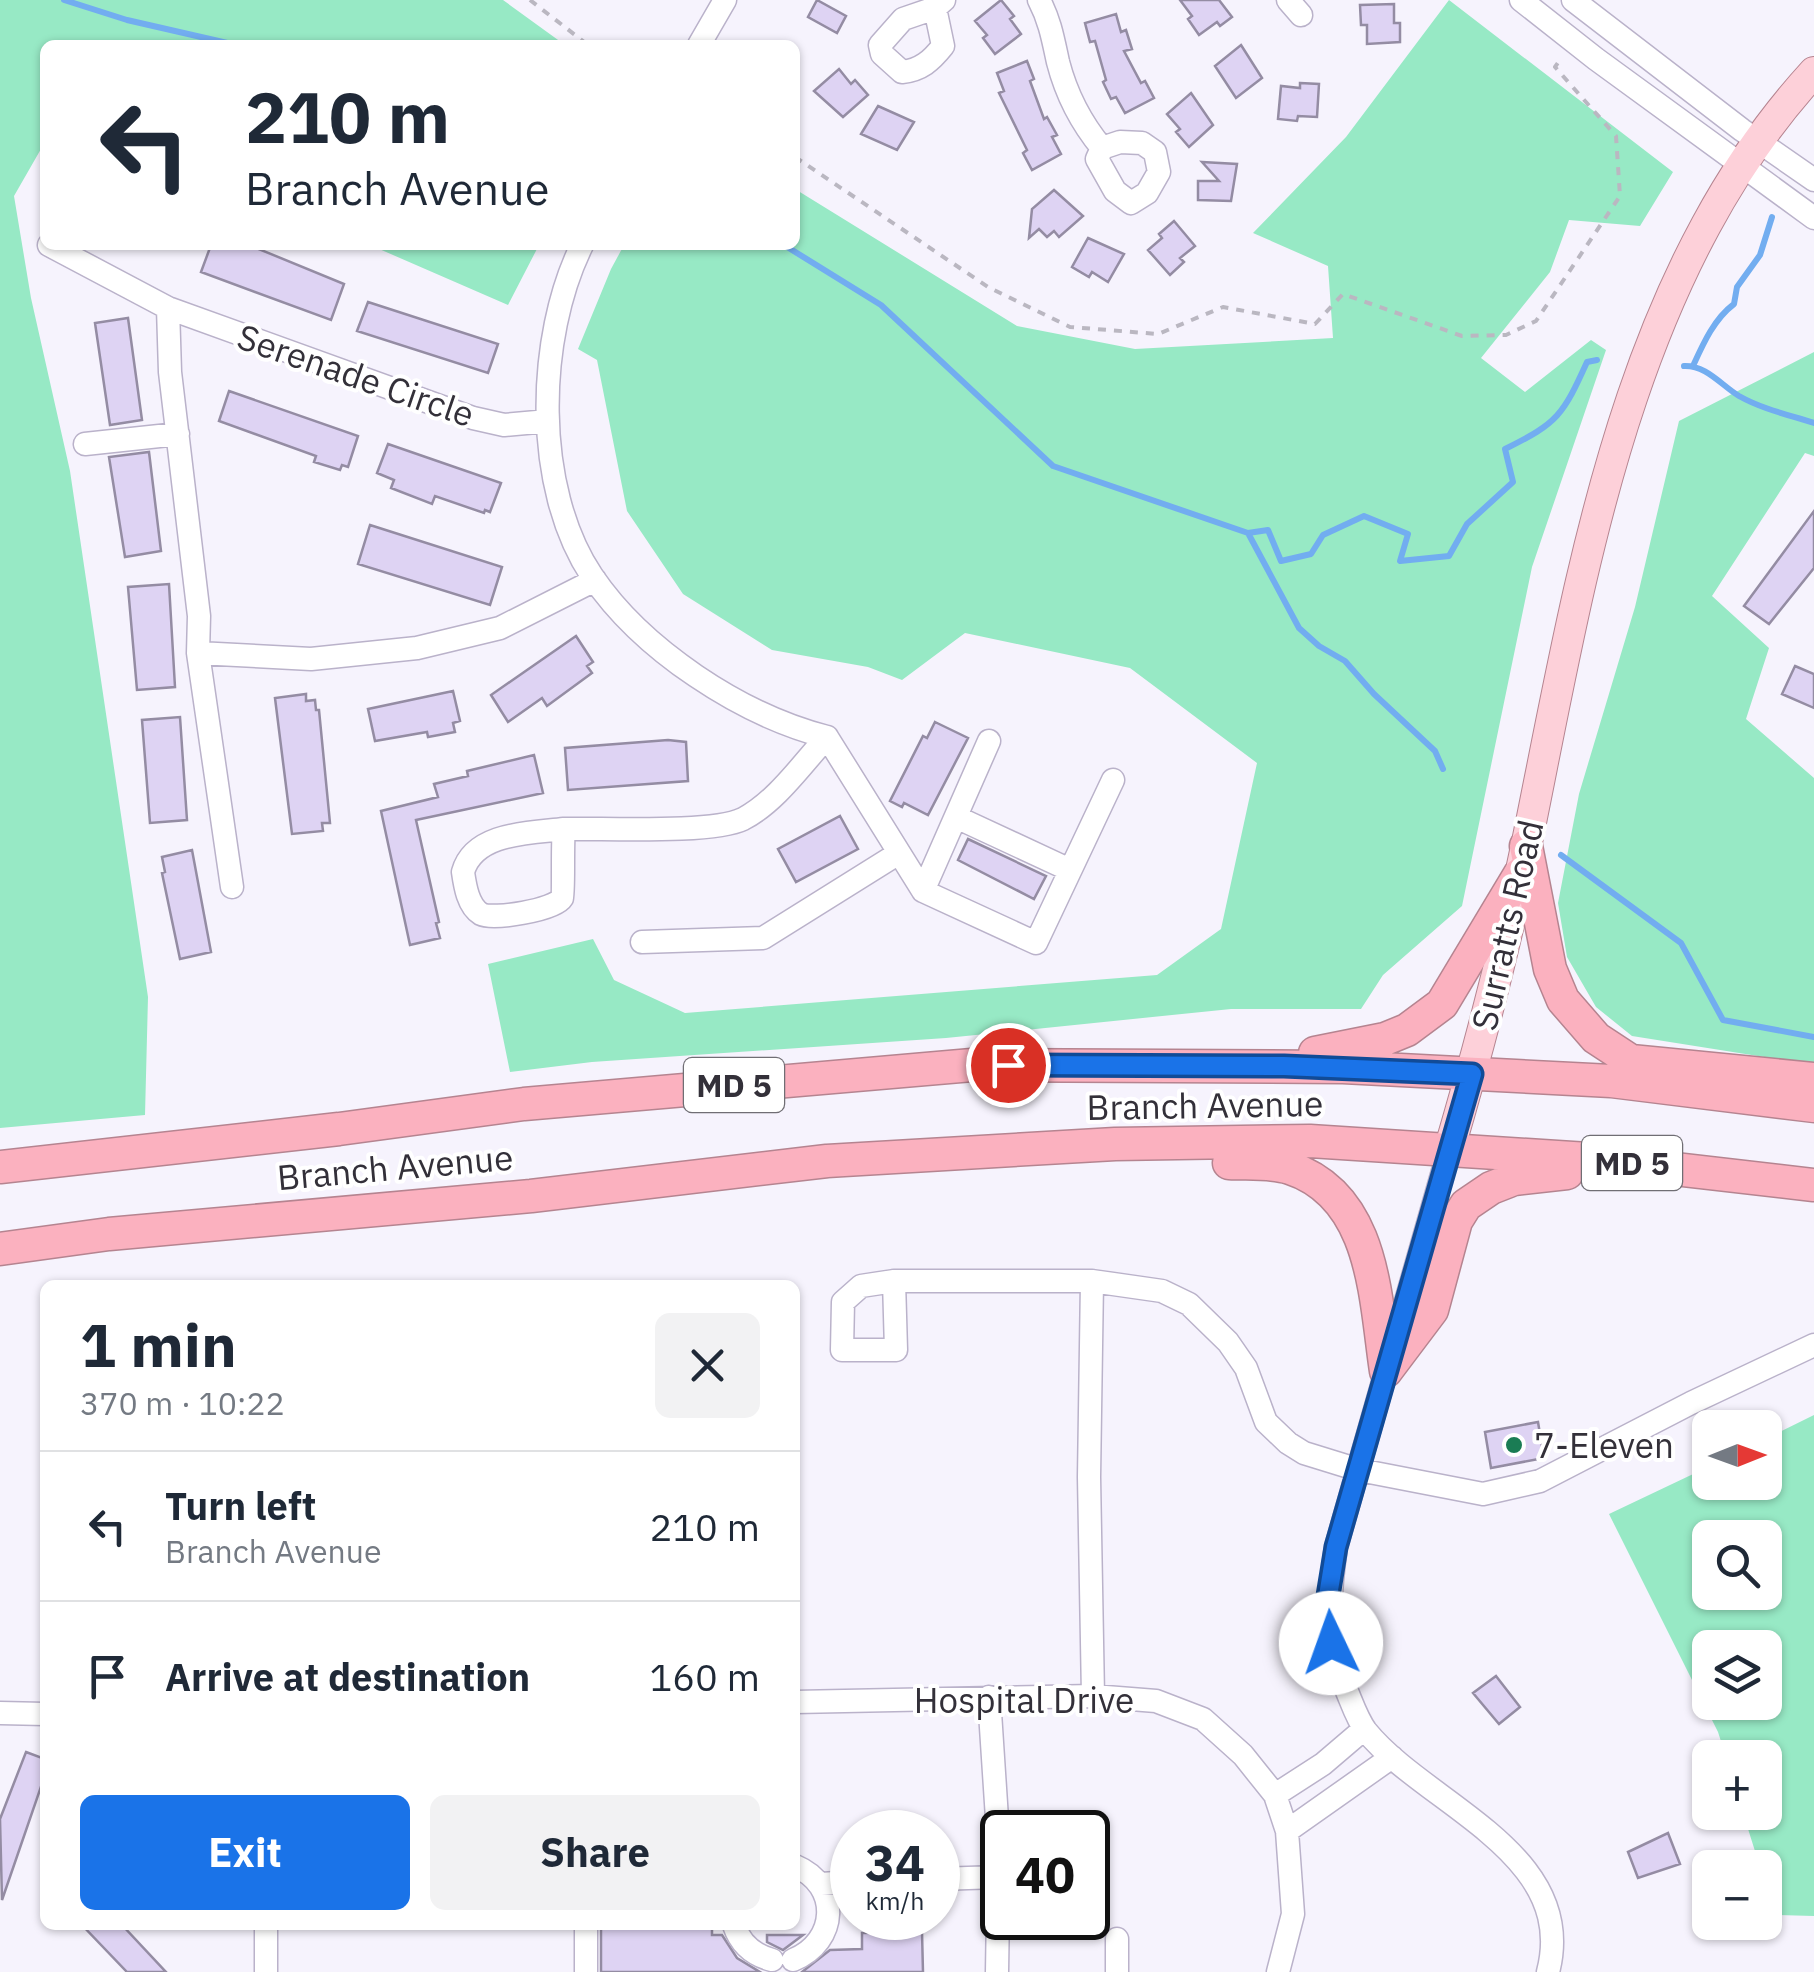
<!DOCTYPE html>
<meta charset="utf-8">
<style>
body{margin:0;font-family:"IBM Plex Sans",sans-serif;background:#f2f2f3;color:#1f2937;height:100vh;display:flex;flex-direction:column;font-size:38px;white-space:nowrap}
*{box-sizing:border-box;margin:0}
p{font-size:32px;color:#747a83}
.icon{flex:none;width:55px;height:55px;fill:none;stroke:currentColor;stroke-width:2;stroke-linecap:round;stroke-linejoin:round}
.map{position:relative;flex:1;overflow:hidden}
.details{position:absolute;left:40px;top:1280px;width:760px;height:650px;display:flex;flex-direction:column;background:#fff;border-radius:15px;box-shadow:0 2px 8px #0004}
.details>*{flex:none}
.top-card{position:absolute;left:40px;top:40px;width:760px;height:210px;border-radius:15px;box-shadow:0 2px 8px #0004;background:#fff;color:#1f2937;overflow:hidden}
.needle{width:65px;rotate:89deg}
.controls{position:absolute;left:1692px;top:1410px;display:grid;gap:20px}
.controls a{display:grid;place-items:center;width:90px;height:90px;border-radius:15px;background:#fff;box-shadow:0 2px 8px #0004;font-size:50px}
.speed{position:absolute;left:830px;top:1810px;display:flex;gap:20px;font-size:50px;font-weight:700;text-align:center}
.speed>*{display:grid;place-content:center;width:130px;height:130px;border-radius:50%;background:#fff;box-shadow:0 2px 8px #0004;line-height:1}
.speed small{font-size:25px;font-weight:400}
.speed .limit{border:5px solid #111;border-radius:15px;background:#fff;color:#111}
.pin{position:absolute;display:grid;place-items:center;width:85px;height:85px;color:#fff;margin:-42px;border:5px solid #fff;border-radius:50%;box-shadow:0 2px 10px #0007}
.me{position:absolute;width:110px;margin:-55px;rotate:357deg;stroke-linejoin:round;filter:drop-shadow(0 0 8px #0008)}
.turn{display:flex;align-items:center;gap:35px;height:210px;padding:0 40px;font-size:45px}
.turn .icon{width:130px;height:130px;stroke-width:2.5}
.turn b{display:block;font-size:70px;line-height:85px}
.round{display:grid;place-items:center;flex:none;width:105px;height:105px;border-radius:15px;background:#f2f2f3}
.head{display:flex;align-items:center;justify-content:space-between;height:170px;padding:0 40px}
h1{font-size:60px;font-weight:700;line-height:75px}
.action{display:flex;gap:20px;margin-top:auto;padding:20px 40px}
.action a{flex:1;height:115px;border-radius:15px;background:#1a73e8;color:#fff;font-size:40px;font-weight:700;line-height:115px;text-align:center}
.action a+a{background:#f2f2f3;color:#1f2937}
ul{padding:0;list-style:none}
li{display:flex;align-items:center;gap:30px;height:150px;padding:0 40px;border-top:2px solid #e0e1e3}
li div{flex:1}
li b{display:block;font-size:38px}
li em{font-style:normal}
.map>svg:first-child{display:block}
.green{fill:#97e9c5;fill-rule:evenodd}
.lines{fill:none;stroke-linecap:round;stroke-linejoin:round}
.stream{stroke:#72adf0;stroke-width:6}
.building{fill:#ded3f3;stroke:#948ca3;stroke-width:2.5}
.minor-casing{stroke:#bab2ca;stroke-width:25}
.major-casing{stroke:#b58490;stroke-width:32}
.highway-casing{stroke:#b58490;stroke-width:35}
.path{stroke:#bab7c1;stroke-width:4;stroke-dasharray:8 8;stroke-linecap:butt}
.minor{stroke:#fff;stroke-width:22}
.major{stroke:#fdd0d9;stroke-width:30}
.highway{stroke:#fbb1bf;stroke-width:32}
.route-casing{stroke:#114b97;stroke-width:25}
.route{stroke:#1a73e8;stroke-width:18}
.poi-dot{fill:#1a7c54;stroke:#fff;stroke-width:4}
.labels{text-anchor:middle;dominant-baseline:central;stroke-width:8;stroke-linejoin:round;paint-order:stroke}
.shield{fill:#fff;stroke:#706e74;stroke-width:2.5}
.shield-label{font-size:32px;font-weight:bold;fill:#333039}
.street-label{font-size:35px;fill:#333039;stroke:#fff}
.poi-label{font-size:35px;fill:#333039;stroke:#fff;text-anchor:start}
</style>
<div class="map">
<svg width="1814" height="1972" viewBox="0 0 1814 1972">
<rect width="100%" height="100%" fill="#f6f3fd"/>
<path class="green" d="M0,0H503L565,45H45V142L14,196L31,298L70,471L148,997L145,1115L0,1128Z
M1449,0L1673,172L1640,226L1569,220L1550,272L1481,358L1525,392L1591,340L1606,350L1532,567L1462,906L1383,975L1361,1009H1231L946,1038L592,1062L510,1072L488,964L593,939L614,980L685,1013L1157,975L1221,929L1257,763L1130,668L965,633L902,680L868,667L772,650L683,594L627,511L597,360L578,349L611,269L624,245H795V189L1017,326L1135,349L1333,338L1328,266L1253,233L1346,137Z
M370,245H539L508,305Z
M1814,352V456L1805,453L1712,596L1769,648L1746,719L1814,778V1065L1632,1036L1596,1007L1567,957L1558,903L1579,794L1635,607L1679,421Z
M1814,1415V1916L1775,1915L1765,1883V1868L1760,1867L1743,1813L1765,1812V1758L1726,1757L1718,1732L1609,1514L1710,1466V1482H1765V1439ZM1710,1538H1765V1592H1710ZM1710,1648H1765V1702H1710Z"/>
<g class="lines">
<path class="stream" d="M64,0L127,20L236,45
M784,245L881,305L1053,466L1248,533L1299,628L1319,646L1345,661L1374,694L1435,751L1443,769
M1684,366C1706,365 1721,385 1739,396C1762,409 1789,415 1814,423
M1693,366C1703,344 1714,319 1734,304L1737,287L1760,255L1772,217
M1248,533L1268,530L1281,561L1311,554L1323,535L1364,516L1408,534L1400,561L1449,556L1467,524L1513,482L1505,449C1558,423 1563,415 1587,362L1597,360
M1561,855L1681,943L1723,1020L1814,1037"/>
</g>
<path class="building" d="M817,0L846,16L837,33L808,17Z
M1001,0L1014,16L1010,19L1021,34L995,54L983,38L987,35L975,21Z
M1180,0H1219L1232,17L1220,26L1217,22L1199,35L1188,19L1192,16Z
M1394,4V23H1400V42L1367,44V25H1361L1360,5Z
M1116,14L1121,32L1126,30L1132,49L1124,51L1141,83L1145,81L1154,98L1125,113L1116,97L1111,99L1103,82L1106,80L1095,41L1090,42L1085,23Z
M1241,45L1262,78L1236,98L1215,66Z
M1027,61L1034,79L1030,81L1044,119L1047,117L1057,135L1052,137L1061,154L1032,170L1023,153L1027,150L999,93L1004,91L997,73Z
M839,69L851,84L855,80L868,95L843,117L814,91Z
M1300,83L1319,84L1317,117L1298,116L1297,121L1278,119L1281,86L1300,88Z
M1191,93L1213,125L1189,147L1176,132L1180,129L1167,114Z
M878,106L914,122L897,150L861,134Z
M1202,162L1237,164L1231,201L1198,200V181H1219Z
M1054,190L1083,216L1059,237L1054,231L1047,237L1039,229L1029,238L1032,209Z
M1174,221L1195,246L1180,258L1184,262L1170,275L1148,250L1162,238L1159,234Z
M1088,238L1124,254L1108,282L1092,272L1089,277L1072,267Z
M211,245H249L344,284L331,320L201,272Z
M368,302L498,344L488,373L357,331Z
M128,318L142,420L110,425L95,323Z
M229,391L358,436L348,467L342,465L340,470L314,462L316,456L219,421Z
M388,444L501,483L490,512L485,510L484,513L435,496L432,504L391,488L394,480L377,473Z
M149,452L161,551L125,557L109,457Z
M1814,511V568L1769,624L1744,606Z
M370,525L502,567L490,605L358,564Z
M169,584L175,687L137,690L128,587Z
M576,636L593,662L587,666L592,673L547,706L542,698L508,722L491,695Z
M1795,666L1814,674V708L1782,694Z
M453,691L460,721L453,723L455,732L428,737L427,732L375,741L368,709Z
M306,694V701L315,700L316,710H319L330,823H322L323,831L292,834L275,698Z
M180,717L187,820L150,823L142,720Z
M935,722L968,738L928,815L904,803L902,807L890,801L923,736L927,738Z
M668,740L686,742L688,781L568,790L565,748Z
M534,755L543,793L416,820L439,922L436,923L440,938L410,945L381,811L438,797L434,784L468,776L467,771Z
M840,816L858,849L796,882L778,849Z
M968,839L1046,876L1034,899L958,860Z
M192,850L211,952L180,959L162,873L165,872L162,857Z
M1538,1422L1544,1458L1491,1468L1485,1432Z
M1496,1676L1520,1707L1499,1724L1473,1693Z
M26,1752L45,1759V1775L2,1900L0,1819Z
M1668,1833L1680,1864L1638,1878L1628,1852Z
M82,1925H122L166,1972H127Z
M601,1925H712V1935H722L737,1958L760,1972H601Z
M922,1932L923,1972H802L830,1950L862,1949V1933Z
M767,1935H803L783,1950L767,1942Z"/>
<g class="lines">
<defs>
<path id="minor" d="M1039,0C1050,21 1053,39 1058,62C1066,93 1082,124 1102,148
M1288,0L1301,15
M1521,0L1596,59L1814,218
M1573,0L1742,130L1814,180
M935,8L943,46C931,61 921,70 902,72L882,54L880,45L903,19L935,8L944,0
M699,45L725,0
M1120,142L1142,143L1155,152L1159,172L1147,193L1131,203L1115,191L1097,159L1102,148Z
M49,245L168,308L473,418L504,425L548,421
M582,245C536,338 533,488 592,576C642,650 741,715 827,737
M168,308L170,372L199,616L198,653L232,887
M85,444L178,434
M198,653L311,659L417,648L500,628L595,580
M827,737L923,891L1036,943L1113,780
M956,817L1070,870
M564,829C562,842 564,893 562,898C555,910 493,920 481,914C468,906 465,886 463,872C474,832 531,833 564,829Z
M564,829C603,828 712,834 743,819C776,802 802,764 827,737
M923,891L989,741
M642,942L763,938L899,853
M1449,1150L1336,1547C1328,1601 1327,1637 1346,1689C1352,1703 1357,1719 1366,1731C1426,1805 1579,1853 1548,1972
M894,1281L896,1350H842L843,1302L861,1286L894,1281H1092L1162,1291L1189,1304L1228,1342L1246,1368L1266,1422L1288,1443L1304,1453L1359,1470L1483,1494L1540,1481L1691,1403L1814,1345
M1092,1281L1089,1477L1093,1696
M989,1697L999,1849L997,1972
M795,1702L1093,1696L1156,1701L1203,1719L1243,1755L1275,1795L1287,1831L1293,1914L1278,1972
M0,1713L45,1714
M1275,1795L1323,1764L1364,1729
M1287,1831L1392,1757
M938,1879L998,1877
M821,1884L852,1882
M266,1925V1972
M586,1925V1972
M734,1925C740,1943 753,1955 772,1960
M793,1960C838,1942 841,1885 795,1866
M1117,1972V1939"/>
<path id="major" d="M1449,1150C1479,1048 1506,945 1527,842C1581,578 1625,278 1814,72"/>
<path id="highway" d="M1526,846L1550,969L1563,1000L1596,1038L1631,1061L1814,1079
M1315,1053L1385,1039L1407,1030L1442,1004L1520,874
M1229,1163C1249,1164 1271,1162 1290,1168C1375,1196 1375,1298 1386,1371
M0,1167L339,1129L524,1104L972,1065L1343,1067L1611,1081L1814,1106
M0,1249L109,1234L531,1196L827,1161L1115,1144L1310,1141L1588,1159L1814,1185
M1386,1371L1432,1310L1456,1221L1466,1205L1491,1188L1514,1179L1567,1173"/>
</defs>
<use href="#minor" class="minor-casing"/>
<use href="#major" class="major-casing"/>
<use href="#highway" class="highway-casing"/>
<path class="path" d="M530,0L588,45
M795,157L988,287L1070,327L1158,334L1223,307L1315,324L1343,294L1462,336L1506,335L1536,321L1620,196L1616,136L1555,67L1562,57"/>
<use href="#minor" class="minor"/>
<use href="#major" class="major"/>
<use href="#highway" class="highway"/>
</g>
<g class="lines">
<defs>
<path id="route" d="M1008,1065L1284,1066L1472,1074L1336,1547L1328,1596L1331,1643"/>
</defs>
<use href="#route" class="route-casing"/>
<use href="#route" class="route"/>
</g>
<circle class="poi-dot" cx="1514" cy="1445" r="10"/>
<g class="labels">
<g class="shield">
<rect x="684" y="1058" width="100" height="54" rx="8"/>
<rect x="1582" y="1136" width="100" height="54" rx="8"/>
</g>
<g class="shield-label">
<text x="734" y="1085">MD 5</text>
<text x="1632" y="1163">MD 5</text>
</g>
<g class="street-label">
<text transform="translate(356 375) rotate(19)">Serenade Circle</text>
<text transform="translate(1507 925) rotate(-77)">Surratts Road</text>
<text transform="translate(1205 1105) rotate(-1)">Branch Avenue</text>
<text transform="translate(395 1167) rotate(-5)">Branch Avenue</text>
<text x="1024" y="1700">Hospital Drive</text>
</g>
<g class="poi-label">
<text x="1534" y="1445">7-Eleven</text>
</g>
</g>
</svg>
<div class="controls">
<a><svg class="needle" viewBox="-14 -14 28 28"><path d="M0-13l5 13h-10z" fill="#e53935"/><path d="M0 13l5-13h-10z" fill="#747a83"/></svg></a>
<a><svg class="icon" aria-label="search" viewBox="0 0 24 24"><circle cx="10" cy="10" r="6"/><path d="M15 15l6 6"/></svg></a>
<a><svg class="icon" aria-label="layers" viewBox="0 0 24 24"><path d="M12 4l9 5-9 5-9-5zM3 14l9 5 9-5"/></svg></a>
<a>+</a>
<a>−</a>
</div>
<div class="speed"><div>34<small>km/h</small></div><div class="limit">40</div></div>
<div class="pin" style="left:1008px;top:1065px;background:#d93025"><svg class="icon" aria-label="arrive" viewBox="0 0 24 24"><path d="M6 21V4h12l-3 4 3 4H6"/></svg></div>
<svg class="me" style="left:1331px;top:1643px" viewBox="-20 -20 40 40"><circle r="19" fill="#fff"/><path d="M0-13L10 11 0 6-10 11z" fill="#1a73e8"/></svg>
<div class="top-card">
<div class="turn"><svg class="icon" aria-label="left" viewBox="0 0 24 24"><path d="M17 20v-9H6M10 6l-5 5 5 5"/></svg><div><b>210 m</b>Branch Avenue</div></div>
</div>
<section class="details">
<div class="head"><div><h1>1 min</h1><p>370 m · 10:22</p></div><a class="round"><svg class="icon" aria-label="close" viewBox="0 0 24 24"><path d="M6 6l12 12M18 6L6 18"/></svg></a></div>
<ul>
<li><svg class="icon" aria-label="left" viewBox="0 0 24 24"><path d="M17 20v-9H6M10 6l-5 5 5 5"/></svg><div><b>Turn left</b><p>Branch Avenue</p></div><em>210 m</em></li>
<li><svg class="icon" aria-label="arrive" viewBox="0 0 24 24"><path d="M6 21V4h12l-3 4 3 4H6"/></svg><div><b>Arrive at destination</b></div><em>160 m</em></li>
</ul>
<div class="action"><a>Exit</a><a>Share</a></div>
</section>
</div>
